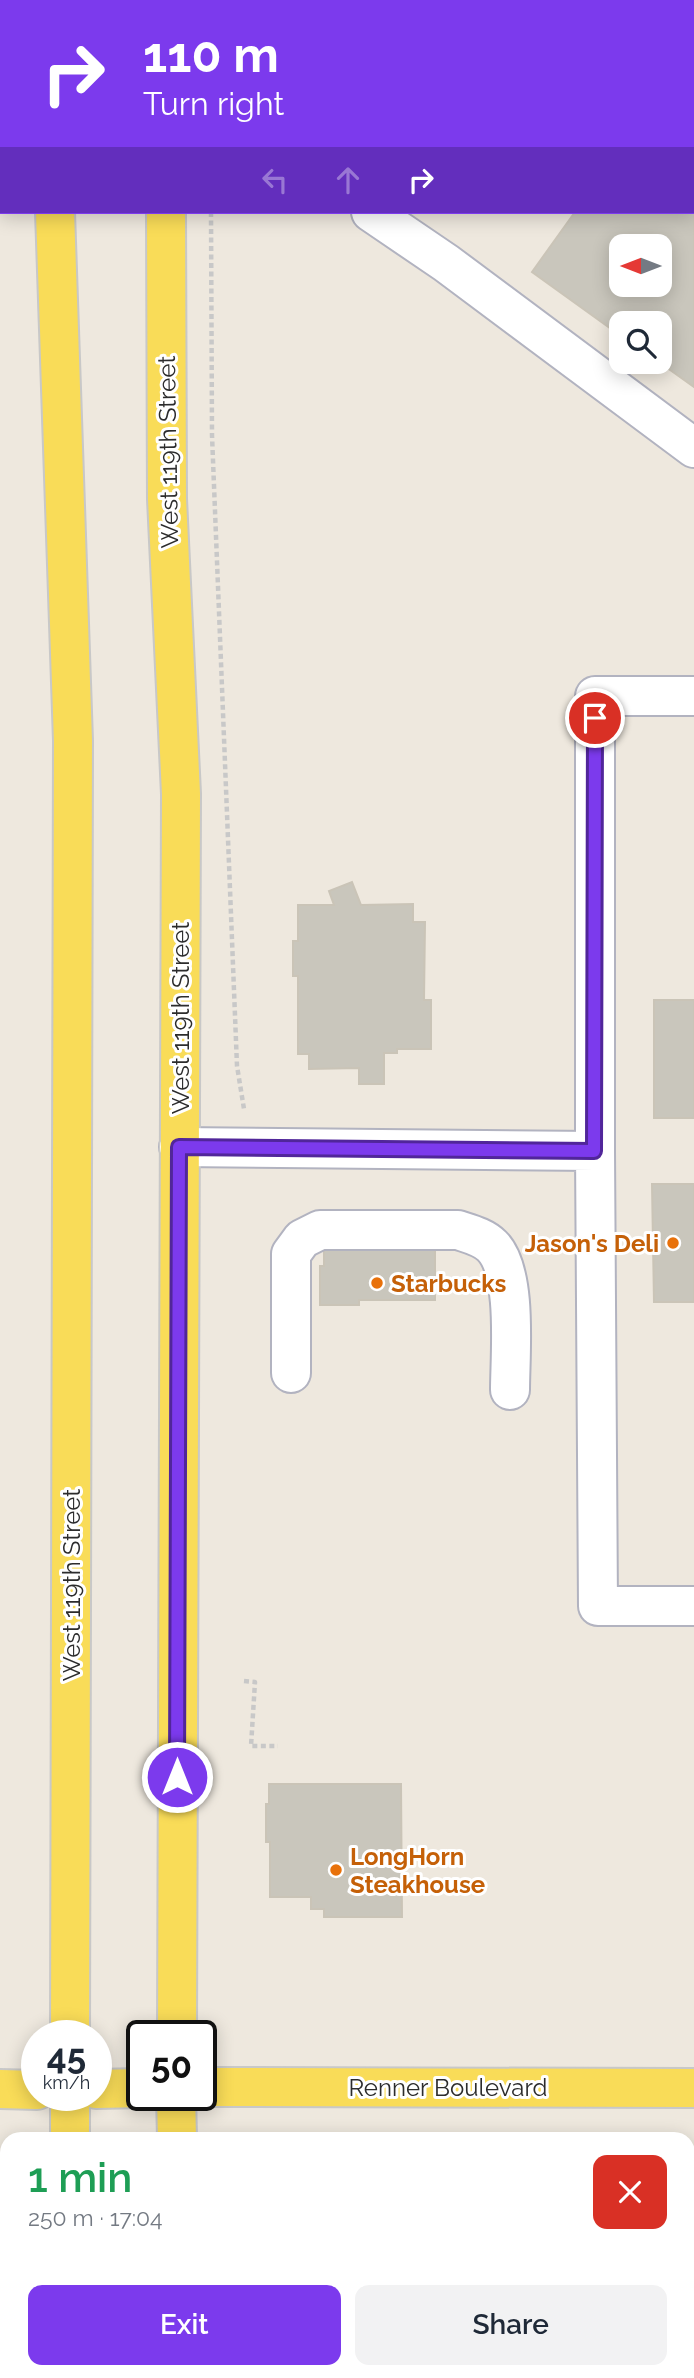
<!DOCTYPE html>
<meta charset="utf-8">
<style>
body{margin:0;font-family:Raleway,sans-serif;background:#f2f2f3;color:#1f2937;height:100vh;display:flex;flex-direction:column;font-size:26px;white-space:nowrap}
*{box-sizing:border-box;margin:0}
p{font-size:23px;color:#747a83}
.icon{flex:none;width:38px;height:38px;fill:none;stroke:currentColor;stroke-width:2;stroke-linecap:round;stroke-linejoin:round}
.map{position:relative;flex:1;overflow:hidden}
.details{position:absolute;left:0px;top:2132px;width:695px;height:247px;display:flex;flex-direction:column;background:#fff;border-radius:21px 21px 0 0;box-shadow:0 4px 18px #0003}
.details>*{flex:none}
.guide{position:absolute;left:0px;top:0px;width:695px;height:214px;box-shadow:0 4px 18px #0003;background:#7c3aed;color:#fff;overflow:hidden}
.needle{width:46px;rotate:270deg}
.controls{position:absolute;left:609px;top:234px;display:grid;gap:14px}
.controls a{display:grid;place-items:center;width:63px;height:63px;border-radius:14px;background:#fff;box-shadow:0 4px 18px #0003;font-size:35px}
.speed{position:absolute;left:21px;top:2020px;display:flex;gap:14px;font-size:35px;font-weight:700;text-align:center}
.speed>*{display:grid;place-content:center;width:91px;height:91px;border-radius:50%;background:#fff;box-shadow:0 4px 18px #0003;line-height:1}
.speed small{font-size:18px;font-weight:400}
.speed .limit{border:4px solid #111;border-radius:10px;background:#fff;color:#111}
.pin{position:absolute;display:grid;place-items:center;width:60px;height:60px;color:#fff;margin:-30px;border:4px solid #fff;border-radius:50%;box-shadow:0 2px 7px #0007}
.me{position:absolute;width:77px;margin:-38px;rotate:0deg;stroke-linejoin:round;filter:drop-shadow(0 0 5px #0008)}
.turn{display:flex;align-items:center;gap:24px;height:147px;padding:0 28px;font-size:32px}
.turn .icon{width:91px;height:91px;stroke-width:2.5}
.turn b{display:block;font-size:49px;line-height:60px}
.lanes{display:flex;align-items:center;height:66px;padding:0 28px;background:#0003;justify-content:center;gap:35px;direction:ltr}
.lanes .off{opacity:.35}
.round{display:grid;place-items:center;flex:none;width:74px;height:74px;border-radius:14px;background:#f2f2f3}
.overview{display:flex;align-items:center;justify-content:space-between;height:119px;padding:0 28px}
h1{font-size:42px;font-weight:600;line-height:52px;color:#1e9e55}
.button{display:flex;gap:14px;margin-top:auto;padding:14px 28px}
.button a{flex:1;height:80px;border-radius:14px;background:#7c3aed;color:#fff;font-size:28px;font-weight:600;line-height:80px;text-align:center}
.button a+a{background:#f2f2f3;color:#1f2937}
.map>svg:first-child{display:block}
.green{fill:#afe897}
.building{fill:#c9c6bc;stroke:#cac4b7;stroke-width:2;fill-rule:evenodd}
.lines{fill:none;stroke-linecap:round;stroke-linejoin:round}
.minor-casing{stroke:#b2b3c0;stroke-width:42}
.major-casing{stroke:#c8c8c8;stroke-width:42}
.path{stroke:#c8c8c8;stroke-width:4.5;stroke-dasharray:5 3.5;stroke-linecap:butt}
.minor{stroke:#fff;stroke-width:38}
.major{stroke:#f9dc58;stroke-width:38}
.route-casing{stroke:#51269a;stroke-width:18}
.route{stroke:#7c3aed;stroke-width:12}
.food-dot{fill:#e8710a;stroke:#fff;stroke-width:2.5}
.labels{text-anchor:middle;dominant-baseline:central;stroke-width:6;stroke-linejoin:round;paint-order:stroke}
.street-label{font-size:24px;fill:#2c2c2c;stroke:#fff}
.food-label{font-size:24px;font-weight:bold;fill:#c56008;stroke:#fff;text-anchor:start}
</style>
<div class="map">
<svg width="694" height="2378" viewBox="0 0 694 2378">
<rect width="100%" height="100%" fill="#eee8de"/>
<path class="green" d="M2,2270H7V2371H44V2378H0Z"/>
<path class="building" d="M694,43V387L659,362L660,324H621V336L532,272L575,212H693ZM621,247H660V285H621Z
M352,882L361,905L413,904V922H425L424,1000H431V1049H397V1053H384V1084H359V1068L309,1069V1054H298V976H293V941H298V905H334L329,891Z
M654,1000H694V1118H654Z
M652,1184H694V1302H654Z
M324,1243H435V1300H359V1305H320V1266H324Z
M269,1784H401L402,1917H324V1909H311V1897H270V1842H266V1804H269Z"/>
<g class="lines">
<defs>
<path id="minor" d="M504,2L505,0
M371,212L446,263L694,448
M694,696H595V1151L598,1606H694
M179,1147L595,1151
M291,1373V1254L302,1239L320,1230H458C470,1234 483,1237 492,1246C518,1272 510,1355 510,1390"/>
<path id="major" d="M47,0V2
M168,2V0
M55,212L73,741L70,2035
M166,212L167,499L181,794L177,2035
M201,2087L694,2088
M0,2089L37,2090
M96,2089L142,2088
M70,2095V2138
M176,2095L177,2138
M688,2170L694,2169
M0,2178L7,2179
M177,2371V2378
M76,2378V2371"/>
</defs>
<use href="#minor" class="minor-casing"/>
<use href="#major" class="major-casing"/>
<path class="path" d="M211,212L212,435L237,1066L244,1109
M244,1681L255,1682L251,1746H278"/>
<use href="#minor" class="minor"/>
<use href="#major" class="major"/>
</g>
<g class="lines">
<defs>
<path id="route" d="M177,1777L179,1147L594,1151L595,718"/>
</defs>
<use href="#route" class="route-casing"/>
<use href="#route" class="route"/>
</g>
<g class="food-dot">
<circle cx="673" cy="1243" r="7"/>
<circle cx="377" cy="1283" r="7"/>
<circle cx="336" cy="1870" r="7"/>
</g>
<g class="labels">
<g class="street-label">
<text transform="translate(168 452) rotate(-91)">West 119th Street</text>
<text transform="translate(180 1018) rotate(-90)">West 119th Street</text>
<text transform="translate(71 1585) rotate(-90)">West 119th Street</text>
<text x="448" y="2087">Renner Boulevard</text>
</g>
<g class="food-label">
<text x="659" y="1243" text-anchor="end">Jason's Deli</text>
<text x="391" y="1283">Starbucks</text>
<text x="350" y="1856">LongHorn<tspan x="350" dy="28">Steakhouse</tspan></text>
</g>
</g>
</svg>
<div class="controls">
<a><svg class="needle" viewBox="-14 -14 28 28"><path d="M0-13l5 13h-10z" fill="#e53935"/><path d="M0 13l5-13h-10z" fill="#747a83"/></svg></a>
<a><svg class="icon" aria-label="search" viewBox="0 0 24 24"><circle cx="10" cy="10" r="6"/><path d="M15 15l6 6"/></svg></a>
</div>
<div class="speed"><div>45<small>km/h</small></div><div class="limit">50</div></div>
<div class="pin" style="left:595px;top:718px;background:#d93025"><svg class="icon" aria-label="arrive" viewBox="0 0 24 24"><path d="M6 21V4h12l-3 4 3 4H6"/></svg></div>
<svg class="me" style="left:177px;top:1777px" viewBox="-20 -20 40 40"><circle r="17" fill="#7c3aed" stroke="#fff" stroke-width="3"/><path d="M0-11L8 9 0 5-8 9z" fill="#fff"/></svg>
<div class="guide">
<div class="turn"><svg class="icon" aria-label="right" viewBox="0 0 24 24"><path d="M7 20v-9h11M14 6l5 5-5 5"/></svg><div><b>110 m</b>Turn right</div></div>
<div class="lanes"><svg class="icon off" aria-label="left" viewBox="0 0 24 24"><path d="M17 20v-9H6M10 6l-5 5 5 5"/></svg><svg class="icon off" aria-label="ahead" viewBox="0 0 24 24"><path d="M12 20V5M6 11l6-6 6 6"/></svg><svg class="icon" aria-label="right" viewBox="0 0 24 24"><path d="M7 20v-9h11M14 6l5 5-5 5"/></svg></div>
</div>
<section class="details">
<div class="overview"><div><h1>1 min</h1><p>250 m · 17:04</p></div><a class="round" style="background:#d93025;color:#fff"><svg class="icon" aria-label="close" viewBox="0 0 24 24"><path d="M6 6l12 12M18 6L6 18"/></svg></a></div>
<div class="button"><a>Exit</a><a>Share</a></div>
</section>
</div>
